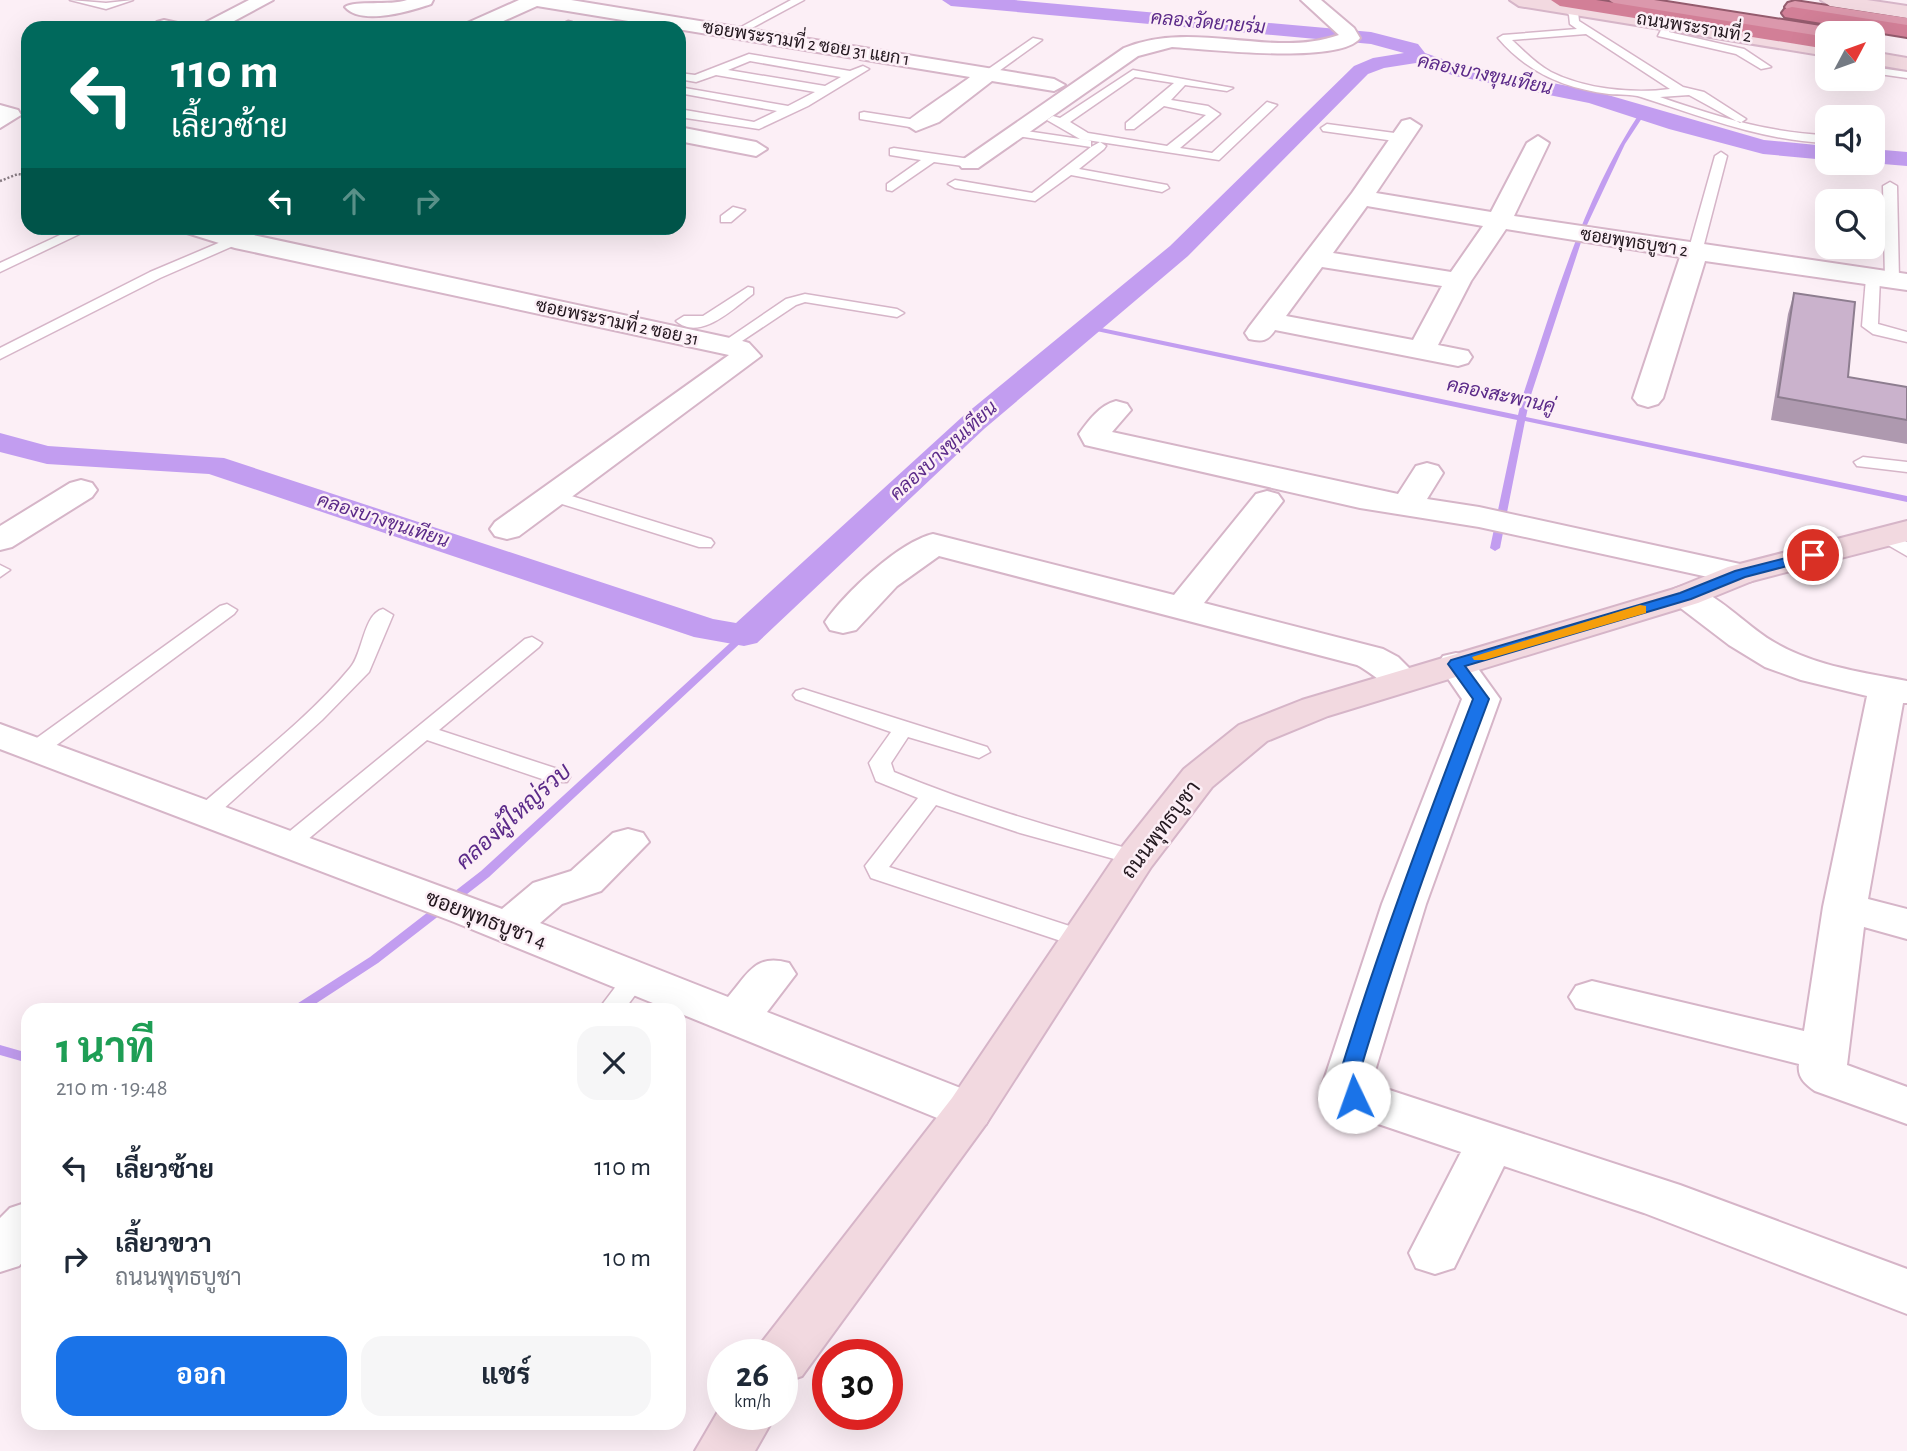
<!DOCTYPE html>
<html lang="th">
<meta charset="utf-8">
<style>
body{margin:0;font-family:"Alegreya Sans",Sarabun,sans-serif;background:#f6f6f7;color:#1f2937;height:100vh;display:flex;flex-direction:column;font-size:26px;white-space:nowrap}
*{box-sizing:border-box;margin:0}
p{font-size:23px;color:#747a83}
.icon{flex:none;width:38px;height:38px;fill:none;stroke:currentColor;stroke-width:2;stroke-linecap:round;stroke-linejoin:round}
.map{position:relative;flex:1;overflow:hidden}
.drawer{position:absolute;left:21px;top:1003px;width:665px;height:427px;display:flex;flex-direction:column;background:#fff;border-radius:21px;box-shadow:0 7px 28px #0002}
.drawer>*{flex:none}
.hud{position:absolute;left:21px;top:21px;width:665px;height:214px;border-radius:21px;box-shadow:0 7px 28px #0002;background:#00695c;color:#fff;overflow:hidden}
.needle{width:46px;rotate:49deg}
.fabs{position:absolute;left:1815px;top:21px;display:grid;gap:14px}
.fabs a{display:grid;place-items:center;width:70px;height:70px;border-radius:14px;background:#fff;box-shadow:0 7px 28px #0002;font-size:35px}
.speed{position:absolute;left:707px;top:1339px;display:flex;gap:14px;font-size:35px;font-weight:700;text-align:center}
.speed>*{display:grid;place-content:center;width:91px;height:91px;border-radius:50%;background:#fff;box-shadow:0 7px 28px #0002;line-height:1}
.speed small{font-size:18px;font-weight:400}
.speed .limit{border:10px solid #d22;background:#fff;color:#111}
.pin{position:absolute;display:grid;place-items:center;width:60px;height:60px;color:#fff;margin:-30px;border:4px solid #fff;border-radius:50%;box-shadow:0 2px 7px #0007}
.me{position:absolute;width:77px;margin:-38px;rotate:357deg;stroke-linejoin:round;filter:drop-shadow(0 0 5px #0008)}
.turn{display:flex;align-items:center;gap:24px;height:147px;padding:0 35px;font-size:32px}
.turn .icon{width:91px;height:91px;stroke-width:2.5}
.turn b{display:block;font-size:49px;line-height:60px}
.lanes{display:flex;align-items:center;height:66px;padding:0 35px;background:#0003;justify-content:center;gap:35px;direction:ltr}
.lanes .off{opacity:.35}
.round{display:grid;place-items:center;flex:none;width:74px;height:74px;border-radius:21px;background:#f6f6f7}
.headline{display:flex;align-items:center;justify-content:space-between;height:119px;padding:0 35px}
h1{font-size:42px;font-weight:700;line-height:52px;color:#1e9e55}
.primary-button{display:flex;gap:14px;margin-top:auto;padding:14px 35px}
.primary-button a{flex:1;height:80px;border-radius:21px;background:#1a73e8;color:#fff;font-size:28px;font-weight:700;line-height:80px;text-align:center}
.primary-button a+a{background:#f6f6f7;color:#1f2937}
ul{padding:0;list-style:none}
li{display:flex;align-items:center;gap:21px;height:91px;padding:0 35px}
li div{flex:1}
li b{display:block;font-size:26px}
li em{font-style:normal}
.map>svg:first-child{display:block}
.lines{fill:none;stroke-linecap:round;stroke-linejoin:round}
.stream{fill:#c29df0;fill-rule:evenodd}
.canal{fill:#c29df0;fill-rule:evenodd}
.service-casing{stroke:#d6b5c8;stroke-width:3}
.minor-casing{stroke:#d6b5c8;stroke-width:4}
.secondary-casing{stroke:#d6b5c8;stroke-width:4}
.trunk-casing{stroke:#945b6d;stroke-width:4}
.motorway-casing{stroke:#945b6d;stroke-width:4}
.path{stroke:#877b82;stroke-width:2.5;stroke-dasharray:2 2;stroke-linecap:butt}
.service{fill:#fff;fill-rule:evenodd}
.minor{fill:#fff;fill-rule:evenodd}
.secondary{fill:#f2d9e0;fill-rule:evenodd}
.trunk{fill:#db98ac;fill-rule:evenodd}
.motorway{fill:#d27f97;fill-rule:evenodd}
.wall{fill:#ae99af}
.building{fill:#cab2cc;stroke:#8d7d8f;stroke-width:2}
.route{fill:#1a73e8;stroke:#114b97;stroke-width:2}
.slow{fill:#f59e0b}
.labels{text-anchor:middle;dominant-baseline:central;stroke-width:5;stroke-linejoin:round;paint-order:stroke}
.far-street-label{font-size:18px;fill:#22171e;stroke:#fceff6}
.far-water-label{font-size:19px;font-style:italic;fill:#5b2a89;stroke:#fceff6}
.street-label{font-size:21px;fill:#22171e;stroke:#fceff6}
.water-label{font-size:23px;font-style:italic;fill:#5b2a89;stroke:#fceff6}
</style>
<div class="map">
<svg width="1907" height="1451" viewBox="0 0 1907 1451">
<rect width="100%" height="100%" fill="#fceff6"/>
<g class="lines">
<path class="stream" d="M1641,111L1646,112L1625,144L1586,227L1530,398L1526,417L1907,496V502L1525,421L1500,548L1495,551L1490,548L1517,420L1087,329L1083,327L1087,325L1518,415L1522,398C1555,300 1583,198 1641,111Z
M744,632L747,633L749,635L747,637L489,877L378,963L306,1010H290L292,1007L370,957L481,871L741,633Z
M0,1045L28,1053V1063L0,1055Z"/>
<path class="canal" d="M942,0H1014L1371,32L1418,44L1425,53L1460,65L1594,91L1764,140L1827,146V160L1763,154L1669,129L1589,103L1455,76L1416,63L1384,68L1368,74L1188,256L984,429L757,643L744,646L694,637L209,474L47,464L0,452V433L48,446L224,458L713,619L736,623L962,417L1170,246L1354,66L1373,58L1404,53L1371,44L951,6Z
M1872,149L1907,152V166L1871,163Z"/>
<defs>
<path id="service" d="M70,0L106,3L133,0L106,9Z
M791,0H804L739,35L730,33Z
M1567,4L1578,12L1579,21L1683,87L1704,92L1746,119L1740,123L1689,95L1660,97C1715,116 1768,133 1827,135V143C1760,140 1703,117 1641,97C1632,94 1619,95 1609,94C1564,88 1528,73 1498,38L1503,35L1577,29L1570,24L1569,15L1562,7ZM1586,34L1670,89C1633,94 1584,89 1551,72C1536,64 1524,51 1512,40Z
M568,21L572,22V26L553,28Z
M1665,22L1674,24L1669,32L1744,49L1771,67L1761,69L1736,54L1658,36Z
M1033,38L1042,40L992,76H984V72Z
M1827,49V65L1817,60Z
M749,54L850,71L863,66L869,69L808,106L759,129L679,117V109L754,122L777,111L679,93V87L788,106L815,92L716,75L696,82L679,79V73L695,75ZM750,61L841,77L825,86L728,70Z
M1872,67L1907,72V78L1872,73Z
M1133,70L1233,88L1227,91L1185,85L1171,100L1208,106L1220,114L1180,148L1212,153L1267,102L1277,105L1219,160L1100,142L1106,146L1104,149L1079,169L1167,185L1169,188L1162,192L1071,175L1035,201L955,188L948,184L955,180L1032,193L1091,147L1017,136L1013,135V129L1087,140L1091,141V147L1100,142L1080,139L1047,120L1053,116L1060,118ZM1135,77L1174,83L1126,123V129H1134L1164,106L1206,115L1167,146L1088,133L1070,122Z
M864,112L916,120L922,124L916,128L860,119V113Z
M1327,124L1402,134L1408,138L1402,142L1323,131L1321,128Z
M894,148L970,159L976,163L970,167L934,162L892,191L887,190V184L921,160L890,155V149Z
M1721,152L1727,156L1702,252L1690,255L1688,252L1715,156Z
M1890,182L1897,186L1899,280L1892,284L1885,280L1883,186Z
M733,207L745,210L731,222H721V216Z
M75,228H92L0,272V263Z
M235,236L240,237V243L160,278L0,359V348L150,272Z
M1873,274L1880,278L1878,324L1907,332V342L1873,334L1862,326L1866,278Z
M748,287L753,288V294C734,308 700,342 676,321L684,316H703Z
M805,294L897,309L904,313L897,317L805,302L796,305L730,349H720L717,346L786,299Z
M1863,457L1907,462V472L1857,466L1854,462Z
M552,490L711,539L714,543L711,547H699L546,499L543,495Z
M1887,532L1907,542V556L1881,541L1878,537L1881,533Z
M0,565L10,570L0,577Z
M227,604L237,610L234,614L43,755H27L24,750L27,745L220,606Z
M383,609L393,615L369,672L322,720L211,820H195L192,815L195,810C247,764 306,721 350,668C363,654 363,614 383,609Z
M532,637L542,643L539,647L439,730L567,772L570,777L567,782H551L427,740L295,850H279L276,845L279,840L525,639Z
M803,689L987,747L990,752L979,758L908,737L891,763L894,772C975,806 1059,829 1144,853L1147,858L1144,863L1136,865L1020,833L936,805L889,867L1094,934L1097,940L1094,946H1076L871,878L865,866L918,798L876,781L869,763L891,732L796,699L793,695L796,691Z
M635,970L644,973L647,979L624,1010H598L626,973Z"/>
<path id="minor" d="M249,0H273L221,28H195Z
M407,0H433L431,4C411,11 361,26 345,7C355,0 390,6 407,0Z
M519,0H571L1054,79L1065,85L1054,91L992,81L939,122L916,131L905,124C910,117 959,86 970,77L537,6L488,28H462L465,24Z
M1301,0H1321L1354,28L1360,38C1340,65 1206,49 1172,47L1138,56L978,168H962L958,163L1124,48C1195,19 1272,59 1339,35Z
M164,20L182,24L185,28H156L157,22Z
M0,105L18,110L21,115L0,128Z
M1410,119L1421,126L1376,193L1491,212L1527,143L1538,136L1549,143L1514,216L1907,274V290L1705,261L1663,398L1658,404L1648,407L1638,404L1633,398L1680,257L1506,229L1471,281L1438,345L1468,351L1472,357L1468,363L1458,366L1275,330C1268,341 1262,342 1249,339L1245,333L1249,327L1352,193L1402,121ZM1367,206L1483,226L1451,272L1333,253ZM1322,267L1442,286L1413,340L1286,316Z
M679,127L756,142L767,149L756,156L679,141Z
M184,228H221L739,340L749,343L761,356L519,536L507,539L495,536L490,529L495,522L729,355L235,248L187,233Z
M1116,401L1127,404L1131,410L1112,432L1398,494L1416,466L1427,463L1438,466L1443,473L1427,499L1479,507L1740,564L1752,567L1757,574L1752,581L1740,584L1479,527L1360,508L1085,445L1079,434C1088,421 1100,405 1116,401Z
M81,480L92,483L97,490L92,497L12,547L0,550V526L70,483Z
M1267,491L1278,494L1283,501L1204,603L1383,649L1398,657L1421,680L1415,688C1389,694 1378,676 1357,665L939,556L897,586L856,630L843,633L830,630L825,622C845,593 899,542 933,534L1174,595L1256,494Z
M1686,585C1718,593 1744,624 1772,641C1813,666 1861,672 1907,681V703H1903L1868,899L1907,909V939L1864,927L1847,1065L1907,1087V1124L1815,1091C1805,1084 1797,1077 1799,1064L1576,1008L1569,997L1576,986L1592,981L1804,1031L1823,907L1867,696L1801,680L1765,667L1729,645L1674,603L1668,596L1674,589Z
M1456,653L1469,656L1500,699L1426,904L1371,1084L1680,1185L1907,1269V1314L1644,1213L1504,1166L1454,1268L1435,1274L1416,1268L1409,1253L1461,1152L1337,1110L1322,1086L1382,904L1462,699L1438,664L1443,656Z
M0,724L502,909L533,883L571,871L613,833L628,829L643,833L649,842L601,891L562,904L540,923L728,997C748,974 755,953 789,963L796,974L767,1012L986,1098L993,1111L986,1124L969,1129L952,1124L679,1013V1010H670L454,922L0,749Z
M28,1202V1256L19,1266L0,1272V1218L10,1208Z"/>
<path id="secondary" d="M1510,0H1554L1827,44V56L1519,6Z
M1821,0H1867L1907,6V18L1830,6Z
M1872,52L1907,58V70L1872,64Z
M1907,521V541L1752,581L1698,603L1328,716L1267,741L1212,787L1151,867L986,1124L802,1376L782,1383V1354H756L762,1342L952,1098L1121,848L1184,769L1239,725L1302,700L1674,589L1728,567Z
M723,1403V1414H776L755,1451H695Z"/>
<path id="trunk" d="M1609,0H1654L1827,27L1837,33H1827V39L1618,6Z
M1795,1L1907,18V30L1788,11L1785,7L1788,3Z"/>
<path id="motorway" d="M1551,0H1596L1827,37V49L1560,6Z
M1792,7L1907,25V37L1785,17L1782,13L1785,9Z"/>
</defs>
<use href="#service" class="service-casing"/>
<use href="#minor" class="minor-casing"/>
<use href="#secondary" class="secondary-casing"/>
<use href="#trunk" class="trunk-casing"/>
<use href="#motorway" class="motorway-casing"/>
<path class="path" d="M0,181L18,174L28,176"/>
<use href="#service" class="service"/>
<use href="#minor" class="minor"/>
<use href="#secondary" class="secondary"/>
<use href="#trunk" class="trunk"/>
<use href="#motorway" class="motorway"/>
</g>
<path class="wall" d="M1794,293L1848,377L1907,387V444L1771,420L1788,314Z"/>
<path class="building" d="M1794,293L1855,302L1848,377L1907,387V420L1778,397Z"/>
<path class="route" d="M1813,551L1820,555L1818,558L1745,577L1691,599L1465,666L1489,699C1441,827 1394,954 1356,1085L1364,1097L1361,1102H1347L1336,1086C1376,955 1424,827 1473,699L1448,664L1451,660L1680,593L1735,571Z"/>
<path class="slow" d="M1640,605L1646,606V613L1485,660H1474L1472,657Z"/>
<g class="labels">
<g class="far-street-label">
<text transform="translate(1694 28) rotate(9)">ถนนพระรามที่ 2</text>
<text transform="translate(806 44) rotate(9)">ซอยพระรามที่ 2 ซอย 31 แยก 1</text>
<text transform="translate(1634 243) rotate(9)">ซอยพุทธบูชา 2</text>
<text transform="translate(617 323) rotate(12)">ซอยพระรามที่ 2 ซอย 31</text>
</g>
<g class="far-water-label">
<text transform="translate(1208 23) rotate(5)">คลองวัดยายร่ม</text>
<text transform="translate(1485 75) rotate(12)">คลองบางขุนเทียน</text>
<text transform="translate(1501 396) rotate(12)">คลองสะพานคู่</text>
<text transform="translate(944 451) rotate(-42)">คลองบางขุนเทียน</text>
<text transform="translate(383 521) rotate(18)">คลองบางขุนเทียน</text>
</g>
<g class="street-label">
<text transform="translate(1161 830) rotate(-53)">ถนนพุทธบูชา</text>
<text transform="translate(486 920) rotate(21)">ซอยพุทธบูชา 4</text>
</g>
<g class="water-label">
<text transform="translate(514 817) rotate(-42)">คลองผู้ใหญ่รวบ</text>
</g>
</g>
</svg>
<div class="fabs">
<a><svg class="needle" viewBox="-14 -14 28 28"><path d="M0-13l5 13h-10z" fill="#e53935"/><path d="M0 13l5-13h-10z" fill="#747a83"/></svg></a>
<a><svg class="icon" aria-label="sound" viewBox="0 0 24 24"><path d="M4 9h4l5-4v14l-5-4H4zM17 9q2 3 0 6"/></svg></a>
<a><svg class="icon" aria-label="search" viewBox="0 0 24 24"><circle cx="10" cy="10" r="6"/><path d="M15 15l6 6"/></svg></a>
</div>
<div class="speed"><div>26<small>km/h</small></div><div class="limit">30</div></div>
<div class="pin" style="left:1813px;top:555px;background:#d93025"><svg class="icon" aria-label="arrive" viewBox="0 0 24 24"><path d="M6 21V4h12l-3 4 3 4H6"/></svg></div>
<svg class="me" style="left:1354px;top:1097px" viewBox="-20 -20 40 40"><circle r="19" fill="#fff"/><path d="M0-13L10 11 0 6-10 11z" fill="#1a73e8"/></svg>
<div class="hud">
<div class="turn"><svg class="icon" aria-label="left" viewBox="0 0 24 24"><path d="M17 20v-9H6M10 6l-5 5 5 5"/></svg><div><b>110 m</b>เลี้ยวซ้าย</div></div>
<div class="lanes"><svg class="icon" aria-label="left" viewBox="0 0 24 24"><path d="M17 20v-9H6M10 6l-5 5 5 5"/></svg><svg class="icon off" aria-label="ahead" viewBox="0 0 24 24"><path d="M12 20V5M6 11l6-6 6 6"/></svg><svg class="icon off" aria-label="right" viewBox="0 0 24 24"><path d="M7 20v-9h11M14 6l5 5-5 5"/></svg></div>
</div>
<section class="drawer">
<div class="headline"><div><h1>1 นาที</h1><p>210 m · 19:48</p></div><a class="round"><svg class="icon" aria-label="close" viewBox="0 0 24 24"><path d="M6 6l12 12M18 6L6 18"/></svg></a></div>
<ul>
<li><svg class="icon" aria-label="left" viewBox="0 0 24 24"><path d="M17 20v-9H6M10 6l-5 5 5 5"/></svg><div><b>เลี้ยวซ้าย</b></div><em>110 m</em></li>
<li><svg class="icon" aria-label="right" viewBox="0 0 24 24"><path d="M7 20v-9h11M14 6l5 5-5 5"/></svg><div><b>เลี้ยวขวา</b><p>ถนนพุทธบูชา</p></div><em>10 m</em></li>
</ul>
<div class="primary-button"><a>ออก</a><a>แชร์</a></div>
</section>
</div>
